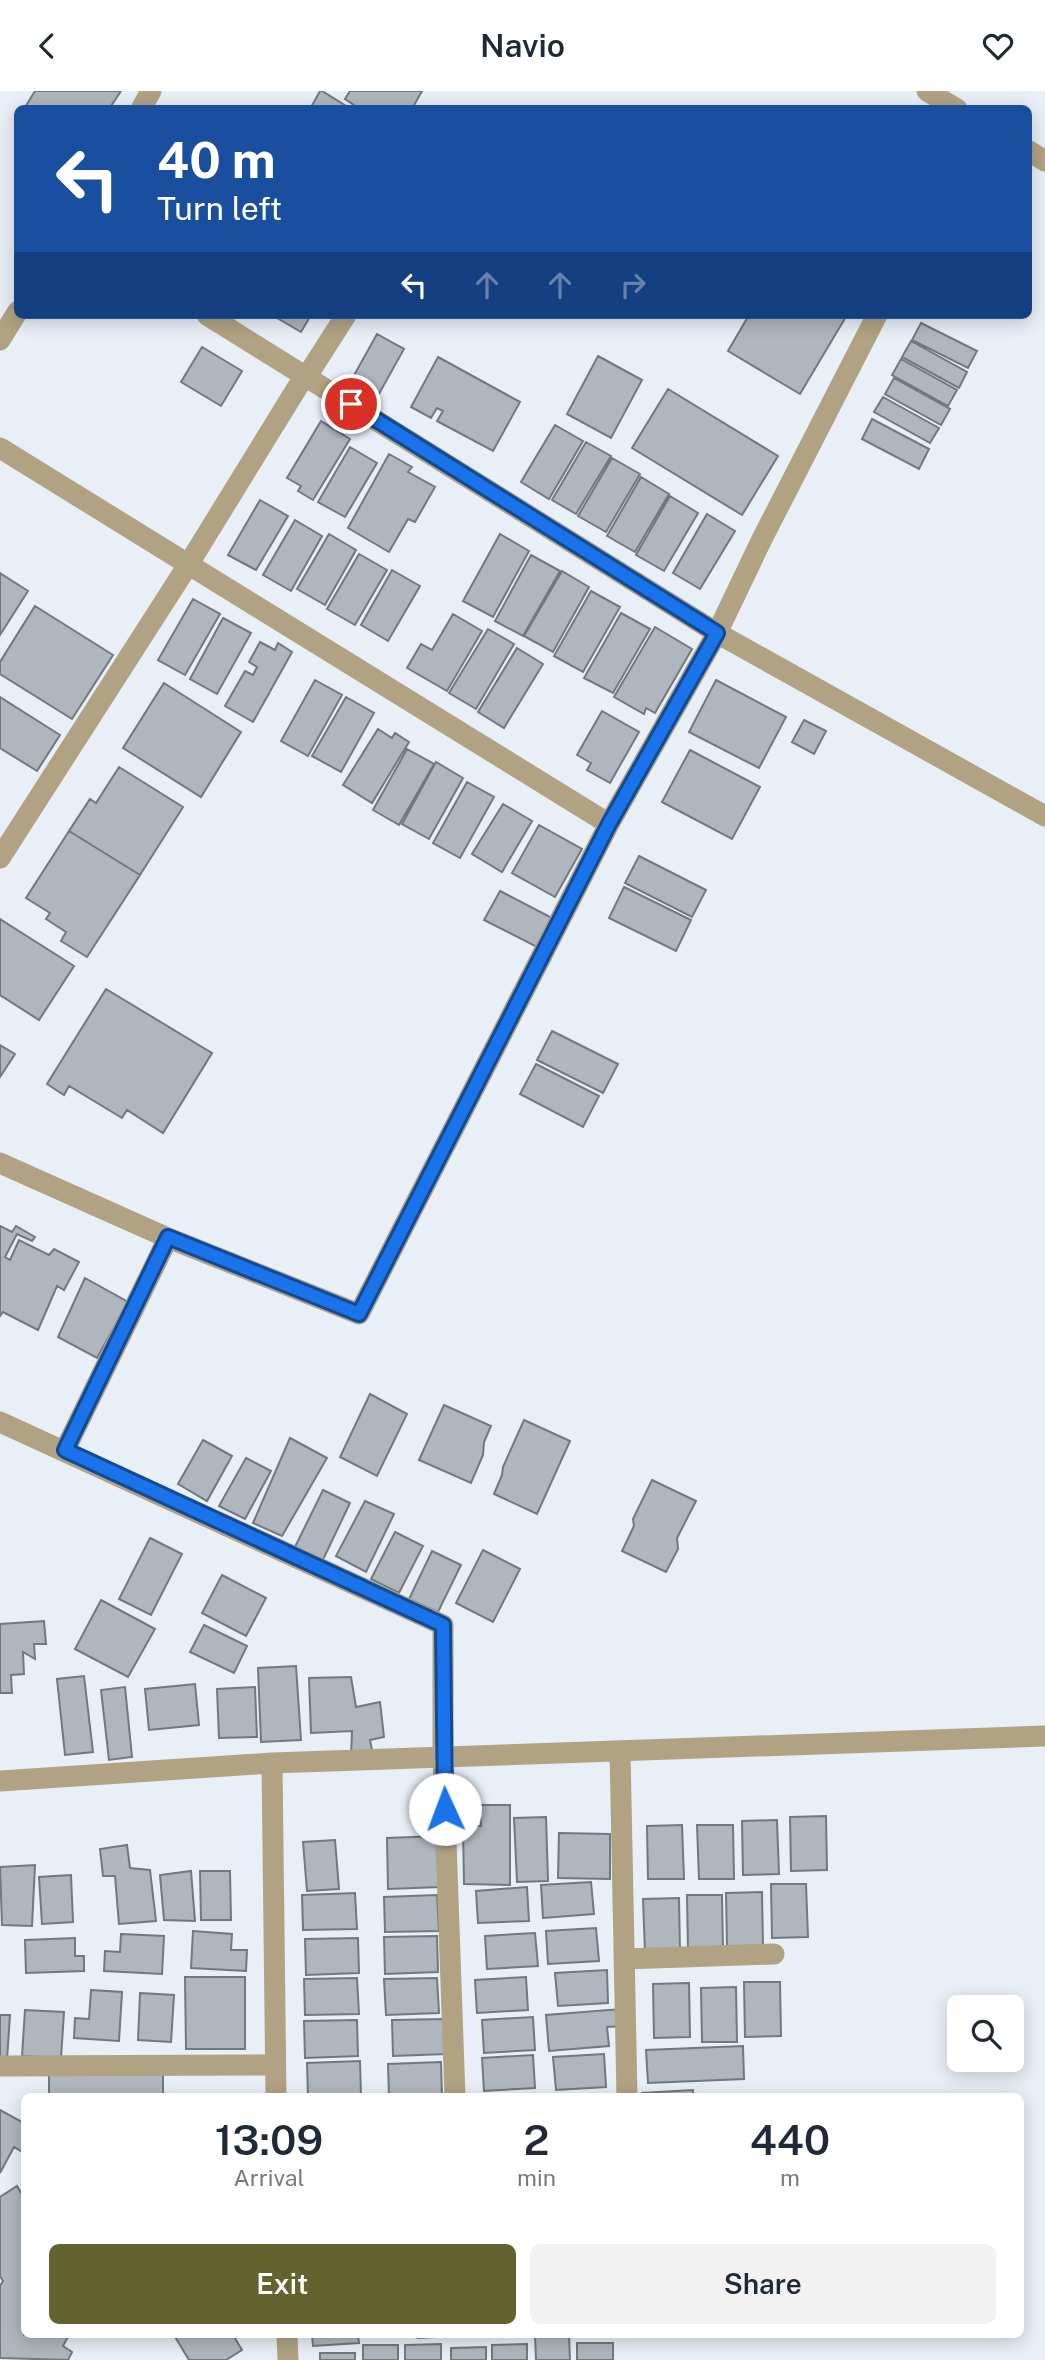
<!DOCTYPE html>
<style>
body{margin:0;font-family:"Public Sans",sans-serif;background:#f2f2f3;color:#1f2937;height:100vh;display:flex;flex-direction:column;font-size:26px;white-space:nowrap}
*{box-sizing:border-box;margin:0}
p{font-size:23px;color:#747a83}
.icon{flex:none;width:38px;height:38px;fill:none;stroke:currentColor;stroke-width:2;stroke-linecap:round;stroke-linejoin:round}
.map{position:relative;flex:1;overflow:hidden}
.sheet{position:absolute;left:21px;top:2002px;width:1003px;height:245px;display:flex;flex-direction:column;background:#fff;border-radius:10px;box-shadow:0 4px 18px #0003}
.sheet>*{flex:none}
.hud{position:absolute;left:14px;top:14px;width:1018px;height:214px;border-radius:10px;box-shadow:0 4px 18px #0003;background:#1a4fa0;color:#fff;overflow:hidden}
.controls{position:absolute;left:947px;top:1904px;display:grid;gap:14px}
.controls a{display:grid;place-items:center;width:77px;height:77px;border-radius:10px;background:#fff;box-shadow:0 4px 18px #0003;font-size:35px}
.pin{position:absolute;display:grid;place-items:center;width:60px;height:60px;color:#fff;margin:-30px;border:4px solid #fff;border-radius:50%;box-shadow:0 2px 7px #0007}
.me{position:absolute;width:77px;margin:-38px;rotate:358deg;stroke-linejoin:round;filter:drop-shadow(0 0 5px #0008)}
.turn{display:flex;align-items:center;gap:24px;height:147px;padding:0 28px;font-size:32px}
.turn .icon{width:91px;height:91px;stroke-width:2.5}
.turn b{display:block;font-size:49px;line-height:60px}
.lanes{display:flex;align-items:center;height:66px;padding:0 28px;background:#0003;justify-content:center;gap:35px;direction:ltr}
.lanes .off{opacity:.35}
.eta{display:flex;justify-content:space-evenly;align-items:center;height:119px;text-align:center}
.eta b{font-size:42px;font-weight:600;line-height:49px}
.primary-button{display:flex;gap:14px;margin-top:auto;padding:14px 28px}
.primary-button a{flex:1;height:80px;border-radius:10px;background:#636330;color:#fff;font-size:28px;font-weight:600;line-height:80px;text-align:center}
.primary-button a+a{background:#f2f2f3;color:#1f2937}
header{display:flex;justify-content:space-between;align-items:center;height:91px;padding:0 28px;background:#fff;font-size:32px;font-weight:600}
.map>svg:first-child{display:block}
.building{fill:#afb6bd;stroke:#71787e;stroke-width:2}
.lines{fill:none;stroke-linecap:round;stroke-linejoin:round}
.street{stroke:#b1a283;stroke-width:21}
.route-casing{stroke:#114b97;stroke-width:18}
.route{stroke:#1a73e8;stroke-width:12}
</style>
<header><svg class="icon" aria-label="back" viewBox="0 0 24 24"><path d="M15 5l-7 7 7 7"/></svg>Navio<svg class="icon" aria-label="heart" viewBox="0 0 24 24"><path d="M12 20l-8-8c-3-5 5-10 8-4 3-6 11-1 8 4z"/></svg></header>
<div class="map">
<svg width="1045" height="2269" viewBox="0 0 1045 2269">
<rect width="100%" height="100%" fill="#e8eff6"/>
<path class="building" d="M35,0H121L109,18L101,16L100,18H24Z
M320,0H322L351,18H310Z
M350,0H422L412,18H360L345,8Z
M272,224H311L301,241Z
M749,224H847L800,303L728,260Z
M921,232L977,260L968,277L912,249Z
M377,243L404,258L375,310L348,295Z
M911,250L967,281L959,297L902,266Z
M202,256L242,280L221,315L181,291Z
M598,265L642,289L611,347L567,323Z
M438,266L520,311L493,360L437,330L443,320L437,317L431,327L411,316Z
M901,268L957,299L948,315L892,284Z
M894,287L950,318L941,334L885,303Z
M668,298L778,365L742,424L632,357Z
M883,306L939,337L930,352L874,321Z
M872,328L929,358L919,378L862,348Z
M321,330L350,348L313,409L298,400L301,395L287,387Z
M555,334L583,350L549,408L521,391Z
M586,351L611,365L576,423L552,409Z
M350,356L377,372L345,426L318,411Z
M389,363L412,376L408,381L435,396L415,431L408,428L389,461L348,437Z
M612,367L640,383L606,441L578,425Z
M641,386L669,403L635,461L607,445Z
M670,405L698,422L664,480L636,464Z
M260,409L288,425L256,479L228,464Z
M707,423L735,440L700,498L673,482Z
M295,429L322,445L291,500L263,484Z
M329,443L356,459L325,514L297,498Z
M500,443L529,460L493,526L463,510Z
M359,463L387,479L355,534L327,518Z
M531,464L560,480L523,545L495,530Z
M392,479L420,495L388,550L361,534Z
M562,480L589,496L553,561L524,545Z
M0,482L28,500L0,544Z
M591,500L620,516L583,581L554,565Z
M193,508L220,523L185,584L158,569Z
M35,515L113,564L72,628L0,583V571Z
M621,522L650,538L613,602L584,587Z
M453,523L482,540L447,600L407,577L421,553L432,559Z
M223,527L251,542L217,603L190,588Z
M655,536L692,558L655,622L646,617L644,623L614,606Z
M488,538L514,553L476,618L449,602Z
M260,551L275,559L278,552L292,561L253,631L225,615L245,580L253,584L257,576L249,571Z
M517,557L543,573L504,637L478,621Z
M315,589L342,604L308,665L281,650Z
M716,589L786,626L759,677L689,641Z
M164,592L241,641L201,706L123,657Z
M0,606L60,644L37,680L0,657Z
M346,606L374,622L341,681L312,665Z
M602,620L639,641L610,692L587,679L591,672L577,664Z
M804,629L826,640L814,663L792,651Z
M378,638L392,647L395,642L409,651L372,712L343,694Z
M407,658L434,673L399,734L373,719Z
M690,659L760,696L732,748L662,711Z
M436,671L463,687L429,748L402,733Z
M119,676L183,716L140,784L69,740L90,708L96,712Z
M467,691L494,706L460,767L433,752Z
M503,713L532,730L502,781L472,763Z
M539,734L582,758L555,806L512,782Z
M69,740L140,784L87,866L61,850L66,841L46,828L50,822L26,807Z
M639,765L706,799L692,826L625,792Z
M624,796L691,829L676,860L609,827Z
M500,800L552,827L537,856L484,829Z
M0,828L74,875L39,929L0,904Z
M106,898L212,962L163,1042L127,1019L122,1027L69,995L64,1004L47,993Z
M552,940L618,973L603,1002L537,969Z
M0,954L15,963L0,986Z
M536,973L599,1005L583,1036L520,1003Z
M0,1135L12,1141L16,1135L35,1146L32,1150L17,1143L5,1166L10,1169L19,1149L49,1164L54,1158L79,1171L64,1199L57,1195L38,1239L3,1221L0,1225Z
M85,1187L128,1211L97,1267L58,1246Z
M370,1303L407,1323L377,1385L340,1366Z
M444,1314L491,1335L484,1351L483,1364L471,1392L419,1369Z
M524,1329L570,1350L537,1423L494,1403L502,1384L503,1376Z
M290,1347L327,1367L282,1445L253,1432Z
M203,1349L232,1365L207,1410L178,1393Z
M246,1367L271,1380L245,1428L219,1415Z
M652,1389L696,1410L677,1447L678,1458L666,1481L622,1460L634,1435L633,1428Z
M323,1399L350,1412L320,1475L292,1462Z
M365,1410L394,1423L366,1481L336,1465Z
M395,1441L423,1455L399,1502L371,1488Z
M150,1447L182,1463L151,1524L119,1508Z
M483,1459L520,1478L493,1531L456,1512Z
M432,1460L461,1474L438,1521L409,1508Z
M222,1484L266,1507L246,1545L202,1522Z
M101,1509L155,1538L128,1586L75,1558Z
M44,1530L46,1553H34L35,1568L23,1561L24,1583L11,1584L12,1602H0V1533Z
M204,1534L247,1555L234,1582L190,1561Z
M296,1575L301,1649L261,1651L258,1577Z
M84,1585L93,1661L65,1664L57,1588Z
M351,1586L356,1616L380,1611L384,1646L370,1649L372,1659L351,1666L352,1640L311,1642L309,1587Z
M195,1593L199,1634L149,1639L145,1598Z
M125,1596L132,1666L109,1669L101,1599Z
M255,1596L257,1646L219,1647L217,1598Z
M480,1714H510V1794L464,1793L463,1735H481Z
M826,1725L827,1779L791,1780L790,1726Z
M546,1726L548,1790L517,1791L514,1727Z
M777,1729L779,1783L743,1784L742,1730Z
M682,1734L684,1788H648L647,1735Z
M697,1734H733L734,1788H699Z
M559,1742L610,1743V1788L558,1787Z
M438,1745L440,1796L388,1798L387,1747Z
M335,1749L339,1798L307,1800L303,1751Z
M127,1754L130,1777L150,1779L156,1830L119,1833L115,1785H103L100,1758Z
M35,1774L32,1835L2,1834L0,1776Z
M191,1780L195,1830L164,1829L160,1784Z
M200,1780H230L231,1829H201Z
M71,1784L73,1831L42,1833L39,1786Z
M591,1791L594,1823L543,1827L541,1794Z
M771,1793H806L808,1846L772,1847Z
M527,1796L529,1830L478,1832L476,1800Z
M762,1801L763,1856H727L726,1802Z
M355,1802L357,1838L303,1839L302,1804Z
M437,1804L439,1840L385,1841L384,1806Z
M687,1804H722L723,1858L688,1859Z
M679,1807L680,1862H645L643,1808Z
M596,1837L599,1870L548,1873L546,1840Z
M193,1840L232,1843L231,1859H247L246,1880L191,1877Z
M535,1842L538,1875L487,1878L485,1845Z
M121,1843L164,1845L162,1883L104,1880L105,1860L120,1861Z
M437,1845L438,1881L385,1883L384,1846Z
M75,1847V1865H84V1880L26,1882L25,1849Z
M358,1847L359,1882L306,1884L305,1848Z
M607,1879L608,1912L558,1915L555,1882Z
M185,1886H245V1958H186Z
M526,1886L528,1919L477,1922L475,1889Z
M357,1887L359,1923L305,1924L304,1888Z
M437,1887L439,1922L386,1924L384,1888Z
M744,1891H780L781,1945L745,1946Z
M689,1892L690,1946L654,1947L653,1893Z
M736,1896L737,1951H702L701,1897Z
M91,1899L122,1901L119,1950L74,1947L75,1927L89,1928Z
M140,1902L174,1904L171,1951L138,1949Z
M621,1918L622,1935L607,1936L609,1955L549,1960L546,1924Z
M25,1919L64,1921L61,1967L22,1965Z
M0,1924H10L7,1969H0Z
M533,1926L535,1959L484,1962L482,1929Z
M445,1928L446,1963L393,1965L392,1929Z
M357,1929L358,1965L305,1967L304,1930Z
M743,1955L744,1988L648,1992L646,1959Z
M604,1963L606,1996L556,1999L553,1966Z
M533,1964L535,1997L484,2000L482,1967Z
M360,1970L361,2006H308L307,1972Z
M441,1971L442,2006H389L388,1973Z
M49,1981L163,1983V2005L80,2003V2006H49Z
M693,1999V2006H642V2002Z
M0,2019L24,2032V2062L14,2056L0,2082Z
M17,2095L24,2107V2244H69L63,2255L72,2261L68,2269L0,2267V2195L3,2190L0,2185V2106Z
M174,2244H233L242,2259L226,2269H189Z
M312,2244H358L359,2252L313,2255Z
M417,2244H471L418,2247Z
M535,2244H569L570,2269H536Z
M577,2252H613V2269H577Z
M441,2253V2269H405V2254Z
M527,2253V2269H492V2254Z
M363,2254H398V2269H363Z
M486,2256V2269H451V2257Z
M320,2262H355V2269H320Z"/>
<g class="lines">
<path class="street" d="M927,0L957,18
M141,18L151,0
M1029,60L1045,70
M207,224L717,542L1045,725
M0,249L18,220
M0,357L609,733
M0,767L188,474L305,284L307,285L346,224
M0,1072L168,1147L359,1223L609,733L717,542L762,448L877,224
M0,1331L443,1534V1666L455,2006
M65,1359L168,1147
M620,1660L627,2006
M272,1672L276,2006
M0,1690L272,1672L1045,1645
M624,1868L774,1863
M0,1975L274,1974
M287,2244L288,2269"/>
</g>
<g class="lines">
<defs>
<path id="route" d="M351,313L717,542L609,733L359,1223L168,1146L65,1359L443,1534L445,1718"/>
</defs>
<use href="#route" class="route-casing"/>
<use href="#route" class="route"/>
</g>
</svg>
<div class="controls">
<a><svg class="icon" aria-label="search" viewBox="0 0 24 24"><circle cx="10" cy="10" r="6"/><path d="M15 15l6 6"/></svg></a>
</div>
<div class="pin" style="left:351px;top:313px;background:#d93025"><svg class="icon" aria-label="arrive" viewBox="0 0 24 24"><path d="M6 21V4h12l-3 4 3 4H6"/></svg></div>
<svg class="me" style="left:445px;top:1718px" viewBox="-20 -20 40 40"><circle r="19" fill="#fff"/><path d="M0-13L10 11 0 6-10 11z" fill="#1a73e8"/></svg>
<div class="hud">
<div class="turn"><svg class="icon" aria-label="left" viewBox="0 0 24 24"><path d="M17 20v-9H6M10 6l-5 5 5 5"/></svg><div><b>40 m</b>Turn left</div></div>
<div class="lanes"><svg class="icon" aria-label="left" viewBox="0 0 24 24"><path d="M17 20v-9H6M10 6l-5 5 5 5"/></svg><svg class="icon off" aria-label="ahead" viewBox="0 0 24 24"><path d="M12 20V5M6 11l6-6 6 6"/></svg><svg class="icon off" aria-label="ahead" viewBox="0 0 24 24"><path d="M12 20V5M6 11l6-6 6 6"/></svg><svg class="icon off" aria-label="right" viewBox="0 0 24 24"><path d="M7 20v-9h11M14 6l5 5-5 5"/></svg></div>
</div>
<section class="sheet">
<div class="eta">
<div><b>13:09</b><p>Arrival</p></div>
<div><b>2</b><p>min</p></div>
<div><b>440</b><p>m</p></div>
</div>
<div class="primary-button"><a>Exit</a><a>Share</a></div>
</section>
</div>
